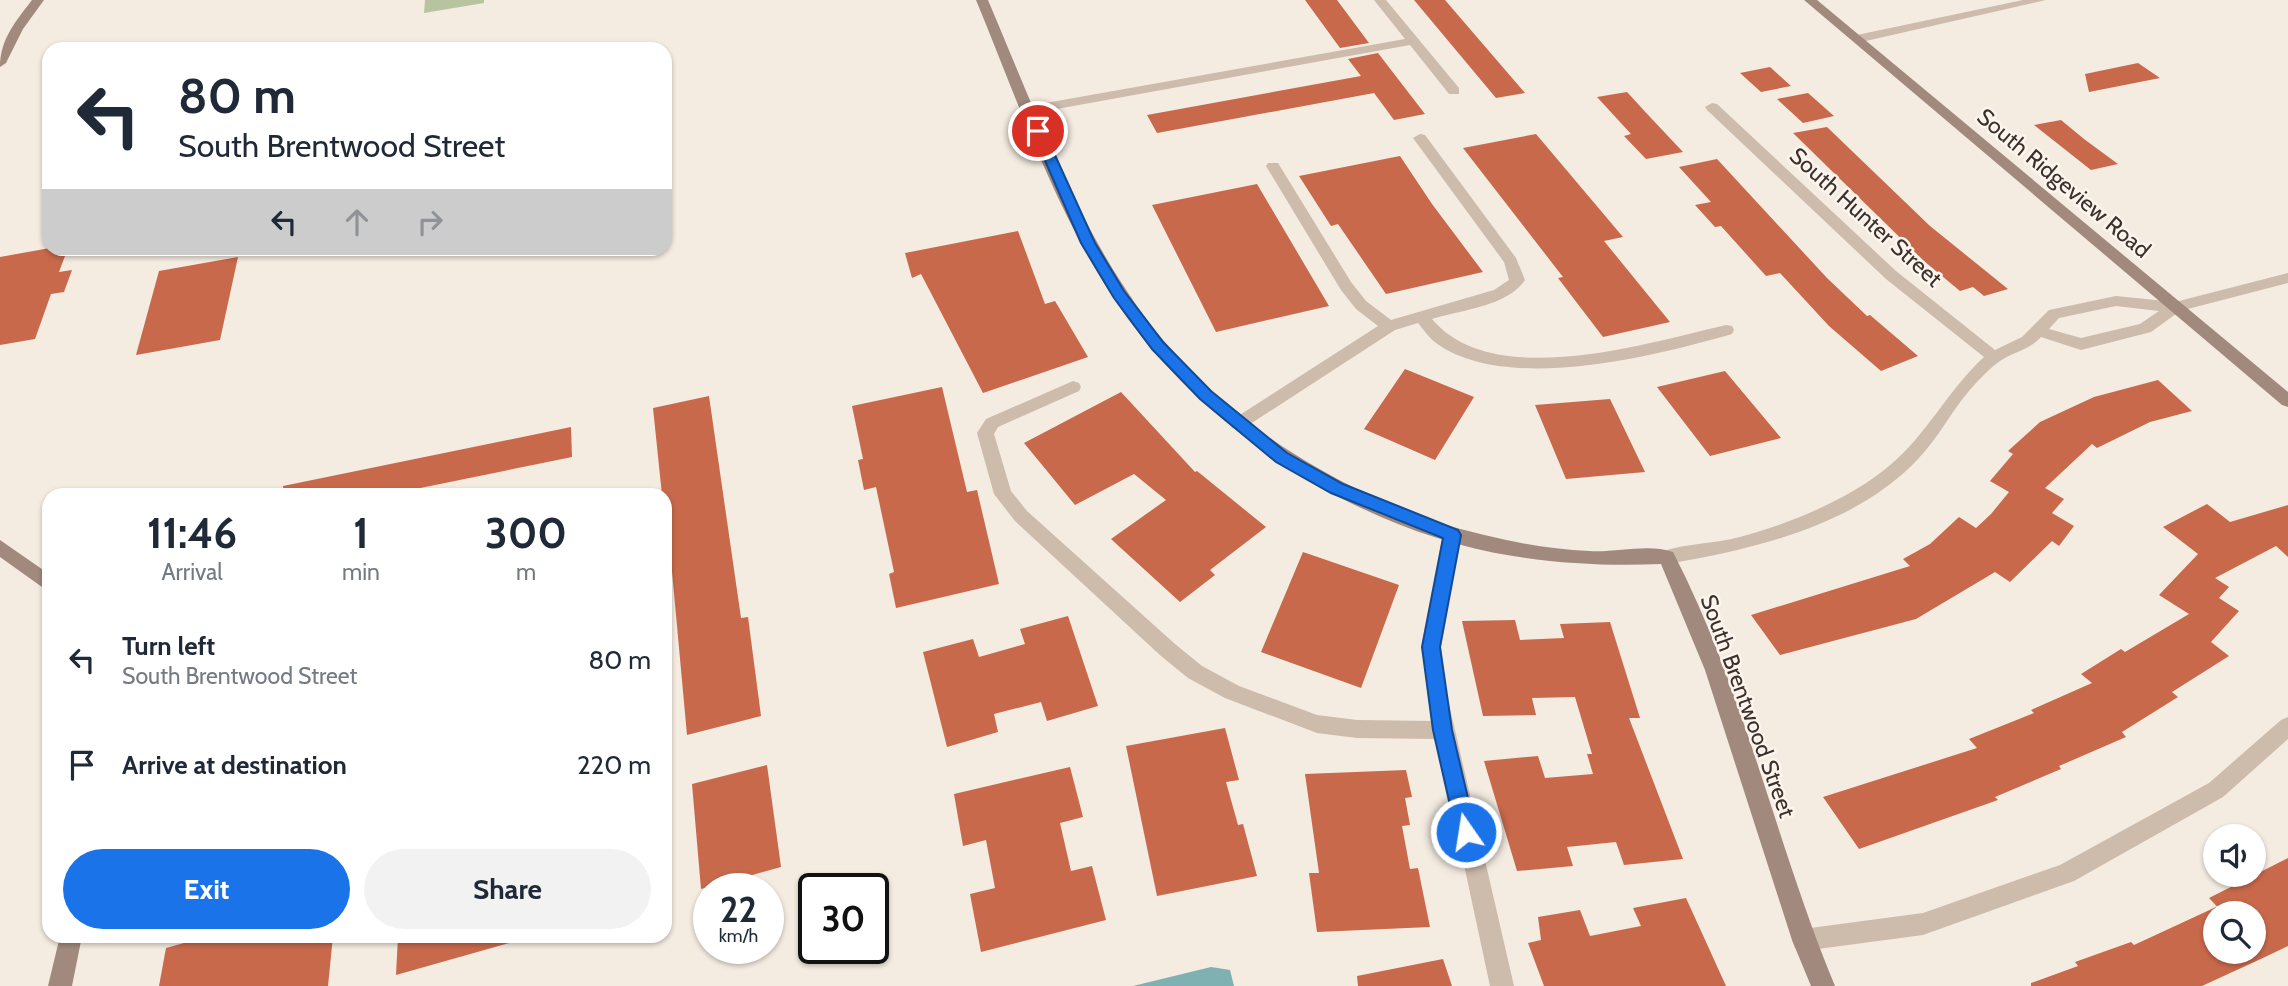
<!DOCTYPE html>
<style>
body{margin:0;font-family:Cabin,sans-serif;background:#f2f2f3;color:#1f2937;height:100vh;display:flex;flex-direction:column;font-size:26px;white-space:nowrap}
*{box-sizing:border-box;margin:0}
p{font-size:23px;color:#747a83}
.icon{flex:none;width:38px;height:38px;fill:none;stroke:currentColor;stroke-width:2;stroke-linecap:round;stroke-linejoin:round}
.map{position:relative;flex:1;overflow:hidden}
.panel{position:absolute;left:42px;top:488px;width:630px;height:455px;display:flex;flex-direction:column;background:#fff;border-radius:21px;box-shadow:0 2px 5px #0004}
.panel>*{flex:none}
.banner{position:absolute;left:42px;top:42px;width:630px;height:214px;border-radius:21px;box-shadow:0 2px 5px #0004;background:#fff;color:#1f2937;overflow:hidden}
.buttons{position:absolute;left:2203px;top:824px;display:grid;gap:14px}
.buttons a{display:grid;place-items:center;width:63px;height:63px;border-radius:50%;background:#fff;box-shadow:0 2px 5px #0004;font-size:35px}
.speed{position:absolute;left:693px;top:873px;display:flex;gap:14px;font-size:35px;font-weight:700;text-align:center}
.speed>*{display:grid;place-content:center;width:91px;height:91px;border-radius:50%;background:#fff;box-shadow:0 2px 5px #0004;line-height:1}
.speed small{font-size:18px;font-weight:400}
.speed .limit{border:4px solid #111;border-radius:10px;background:#fff;color:#111}
.pin{position:absolute;display:grid;place-items:center;width:60px;height:60px;color:#fff;margin:-30px;border:4px solid #fff;border-radius:50%;box-shadow:0 2px 7px #0007}
.me{position:absolute;width:77px;margin:-38px;rotate:347deg;stroke-linejoin:round;filter:drop-shadow(0 0 5px #0008)}
.turn{display:flex;align-items:center;gap:24px;height:147px;padding:0 21px;font-size:32px}
.turn .icon{width:91px;height:91px;stroke-width:2.5}
.turn b{display:block;font-size:49px;line-height:60px}
.lanes{display:flex;align-items:center;height:66px;padding:0 21px;background:#0003;justify-content:center;gap:35px;direction:ltr}
.lanes .off{opacity:.35}
.eta{display:flex;justify-content:space-evenly;align-items:center;height:119px;text-align:center}
.eta b{font-size:42px;font-weight:700;line-height:49px}
.button{display:flex;gap:14px;margin-top:auto;padding:14px 21px}
.button a{flex:1;height:80px;border-radius:42px;background:#1a73e8;color:#fff;font-size:28px;font-weight:700;line-height:80px;text-align:center}
.button a+a{background:#f2f2f3;color:#1f2937}
ul{padding:0;list-style:none}
li{display:flex;align-items:center;gap:21px;height:105px;padding:0 21px}
li div{flex:1}
li b{display:block;font-size:26px}
li em{font-style:normal}
.map>svg:first-child{display:block}
.green{fill:#b8c4a0}
.water{fill:#7fb0b2}
.building{fill:#c8694b}
.lines{fill:none;stroke-linecap:round;stroke-linejoin:round}
.street{fill:#cdbbac;fill-rule:evenodd}
.secondary{fill:#a18a7d;fill-rule:evenodd}
.route{fill:#1a73e8;stroke:#114b97;stroke-width:2}
.labels{text-anchor:middle;dominant-baseline:central;stroke-width:5;stroke-linejoin:round;paint-order:stroke}
.street-label{font-size:23px;fill:#3b302b;stroke:#fbf5ee}
</style>
<div class="map">
<svg width="2288" height="986" viewBox="0 0 2288 986">
<rect width="100%" height="100%" fill="#f4ebe1"/>
<path class="green" d="M425,0H484V3L424,13Z"/>
<path class="water" d="M1211,967L1230,970L1234,986H1133Z"/>
<path class="building" d="M1305,0H1337L1369,43L1340,48Z
M1414,0H1445L1525,93L1496,98Z
M1378,53L1425,114L1394,120L1374,93L1157,133L1147,115L1361,76L1348,59Z
M2138,63L2160,78L2089,92L2085,74Z
M1770,67L1791,86L1761,92L1740,73Z
M1627,92L1650,117L1683,152L1646,159L1624,136L1631,134L1597,97Z
M1808,93L1834,116L1803,123L1777,99Z
M2061,120L2084,139L2118,164L2091,170L2034,125Z
M1827,127L1930,226L2008,289L1984,296L1973,287L1960,291L1924,261L1793,133Z
M1536,134L1623,237L1604,241L1670,322L1603,337L1558,278L1563,277L1463,148Z
M1400,156L1432,204L1483,272L1386,294L1338,224L1331,226L1299,176Z
M1717,159L1827,278L1867,316L1870,315L1918,356L1881,371L1829,326L1780,273L1766,276L1721,226L1715,227L1695,205L1711,202L1679,167Z
M1257,184L1329,306L1216,332L1152,205Z
M1018,231L1045,304L1055,301L1088,357L983,393L921,274L912,278L905,253Z
M50,248H68L59,272L72,270L64,292L51,294L35,339L0,345V257Z
M238,257L220,340L136,355L159,271Z
M1405,369L1474,397L1435,460L1364,429Z
M1725,371L1781,438L1710,456L1657,387Z
M2158,380L2192,411L2150,422L2097,448L2092,444L2045,488L2064,499L2052,513L2074,526L2059,546L2052,541L2010,582L1995,572L1916,619L1780,655L1751,615L1910,566L1903,559L1930,544L1959,517L1976,528L1991,514L2009,492L1990,481L2013,454L2008,451L2040,422L2094,397Z
M942,387L967,492L977,490L999,584L896,608L889,574L894,572L876,487L864,490L858,460L863,459L852,406Z
M1121,392L1195,472L1197,471L1266,527L1210,570L1215,575L1180,602L1111,539L1166,500L1134,474L1075,505L1024,443Z
M709,396L741,618L748,617L761,716L687,735L665,495H662L653,408Z
M1610,399L1645,472L1566,479L1535,405Z
M571,427L572,457L386,495H284L283,486Z
M2207,504L2230,522L2288,505V557L2276,546L2215,578L2229,587L2219,598L2239,611L2211,642L2229,656L2172,692L2178,697L2122,732L2126,737L2059,766L2061,769L1995,797L1998,800L1859,849L1823,797L1977,748L1969,739L2034,713L2031,710L2092,683L2081,674L2121,649L2125,652L2189,614L2159,595L2198,554L2163,527Z
M1303,552L1399,585L1361,688L1261,652Z
M1068,616L1098,706L1047,721L1041,702L994,714L998,732L947,747L923,652L973,639L979,657L1025,644L1020,629Z
M1515,620L1520,640L1564,638L1560,624L1610,622L1640,718H1629L1683,859L1624,865L1616,842L1567,847L1573,866L1517,871L1484,761L1538,756L1545,778L1593,774L1587,754H1592L1575,697L1532,698L1536,715L1483,716L1462,621Z
M1225,728L1239,780L1226,782L1238,825L1243,824L1257,876L1157,896L1126,746Z
M767,765L781,867L701,889L692,784Z
M1070,767L1083,817L1060,823L1071,871L1092,866L1106,920L981,952L970,894L995,888L986,840L963,846L954,794Z
M1406,770L1412,797L1405,798L1410,825L1402,826L1410,869L1418,868L1430,927L1317,932L1309,873H1319L1305,774Z
M2288,858V946L2265,957L2202,986H2031V983L2078,966L2075,962L2131,942L2134,945L2216,907V952H2254V914H2224L2209,898Z
M1686,898L1726,986H1544L1528,943L1541,940L1538,917L1580,910L1590,936L1641,926L1633,908Z
M209,936H333L328,986H159L166,948Z
M398,936H513V942L396,975Z
M1443,959L1452,986H1358L1357,976Z"/>
<g class="lines">
<path class="street" d="M1374,0H1386L1459,88V94H1449L1410,45L1029,114L1022,110L1029,106L1405,39Z
M2023,0H2046L1857,43L1851,39L1857,35Z
M1712,103L1717,104L1896,271L1995,350L2022,337L2049,310L2054,309L2116,296L2175,302L2288,273V283L2180,311L2151,332L2081,350L2041,337C2029,350 2013,352 2000,361C1991,367 1983,376 1976,383C1954,406 1940,436 1918,459C1855,526 1754,549 1667,564L1661,562L1658,557L1661,552C1686,543 1714,544 1740,537C1789,524 1850,499 1889,466C1926,436 1948,390 1984,357L1886,279L1707,110L1705,107ZM2116,306L2159,311L2140,324L2081,338L2049,329L2059,318Z
M1420,134L1425,135L1516,258L1525,280C1508,306 1461,310 1432,319C1493,392 1647,343 1726,325L1732,326L1734,330L1732,334C1655,356 1506,394 1436,343C1429,338 1424,330 1418,323L1395,330L1244,428H1232L1230,424L1232,420L1378,326L1356,309L1341,290L1266,166L1268,163H1278L1351,282L1366,301L1391,320L1494,290L1509,280L1504,262L1413,138Z
M1073,381L1079,383L1081,387L1079,391L998,427L994,434L1011,491L1027,511L1175,644L1202,666L1239,686L1317,715L1357,720L1433,721L1421,647L1443,535L1446,530H1458L1461,535L1441,647L1446,691L1514,986H1490L1437,739L1357,738L1317,733L1225,698L1188,678L1161,656L1015,521L994,494L977,433L986,419Z
M2288,717V739L2223,797L2074,881L1923,935L1803,951L1795,948L1792,940L1795,932L1803,929L1923,913L2060,865L2209,783L2281,720Z"/>
<path class="secondary" d="M32,0H44L23,29L6,63L0,67C0,39 16,21 32,0Z
M976,0H988C1071,196 1124,361 1323,471C1359,491 1398,511 1439,523C1488,537 1538,549 1589,551C1615,553 1648,543 1673,552C1744,689 1776,844 1835,986H1811L1792,940L1705,670L1661,564C1611,566 1563,564 1513,556C1358,532 1195,426 1111,294C1052,203 1017,99 976,0Z
M1804,0H1817L2288,392V407L2282,405Z
M0,540L49,574V592L0,557Z
M60,936H82L72,986H48Z"/>
</g>
<path class="route" d="M1038,127L1044,131L1095,243L1124,291L1163,342L1211,391L1287,453L1343,484L1458,530L1461,535L1440,647L1452,730L1476,832L1473,839L1466,841L1459,839L1456,832L1433,730L1422,647L1443,538L1331,493L1276,462L1200,399L1152,349L1114,298L1081,243L1032,131Z"/>
<g class="labels">
<g class="street-label">
<text transform="translate(2064 183) rotate(40)">South Ridgeview Road</text>
<text transform="translate(1866 217) rotate(42)">South Hunter Street</text>
<text transform="translate(1748 706) rotate(70)">South Brentwood Street</text>
</g>
</g>
</svg>
<div class="buttons">
<a><svg class="icon" aria-label="sound" viewBox="0 0 24 24"><path d="M4 9h4l5-4v14l-5-4H4zM17 9q2 3 0 6"/></svg></a>
<a><svg class="icon" aria-label="search" viewBox="0 0 24 24"><circle cx="10" cy="10" r="6"/><path d="M15 15l6 6"/></svg></a>
</div>
<div class="speed"><div>22<small>km/h</small></div><div class="limit">30</div></div>
<div class="pin" style="left:1038px;top:131px;background:#d93025"><svg class="icon" aria-label="arrive" viewBox="0 0 24 24"><path d="M6 21V4h12l-3 4 3 4H6"/></svg></div>
<svg class="me" style="left:1466px;top:832px" viewBox="-20 -20 40 40"><circle r="17" fill="#1a73e8" stroke="#fff" stroke-width="3"/><path d="M0-11L8 9 0 5-8 9z" fill="#fff"/></svg>
<div class="banner">
<div class="turn"><svg class="icon" aria-label="left" viewBox="0 0 24 24"><path d="M17 20v-9H6M10 6l-5 5 5 5"/></svg><div><b>80 m</b>South Brentwood Street</div></div>
<div class="lanes"><svg class="icon" aria-label="left" viewBox="0 0 24 24"><path d="M17 20v-9H6M10 6l-5 5 5 5"/></svg><svg class="icon off" aria-label="ahead" viewBox="0 0 24 24"><path d="M12 20V5M6 11l6-6 6 6"/></svg><svg class="icon off" aria-label="right" viewBox="0 0 24 24"><path d="M7 20v-9h11M14 6l5 5-5 5"/></svg></div>
</div>
<section class="panel">
<div class="eta">
<div><b>11:46</b><p>Arrival</p></div>
<div><b>1</b><p>min</p></div>
<div><b>300</b><p>m</p></div>
</div>
<ul>
<li><svg class="icon" aria-label="left" viewBox="0 0 24 24"><path d="M17 20v-9H6M10 6l-5 5 5 5"/></svg><div><b>Turn left</b><p>South Brentwood Street</p></div><em>80 m</em></li>
<li><svg class="icon" aria-label="arrive" viewBox="0 0 24 24"><path d="M6 21V4h12l-3 4 3 4H6"/></svg><div><b>Arrive at destination</b></div><em>220 m</em></li>
</ul>
<div class="button"><a>Exit</a><a>Share</a></div>
</section>
</div>
